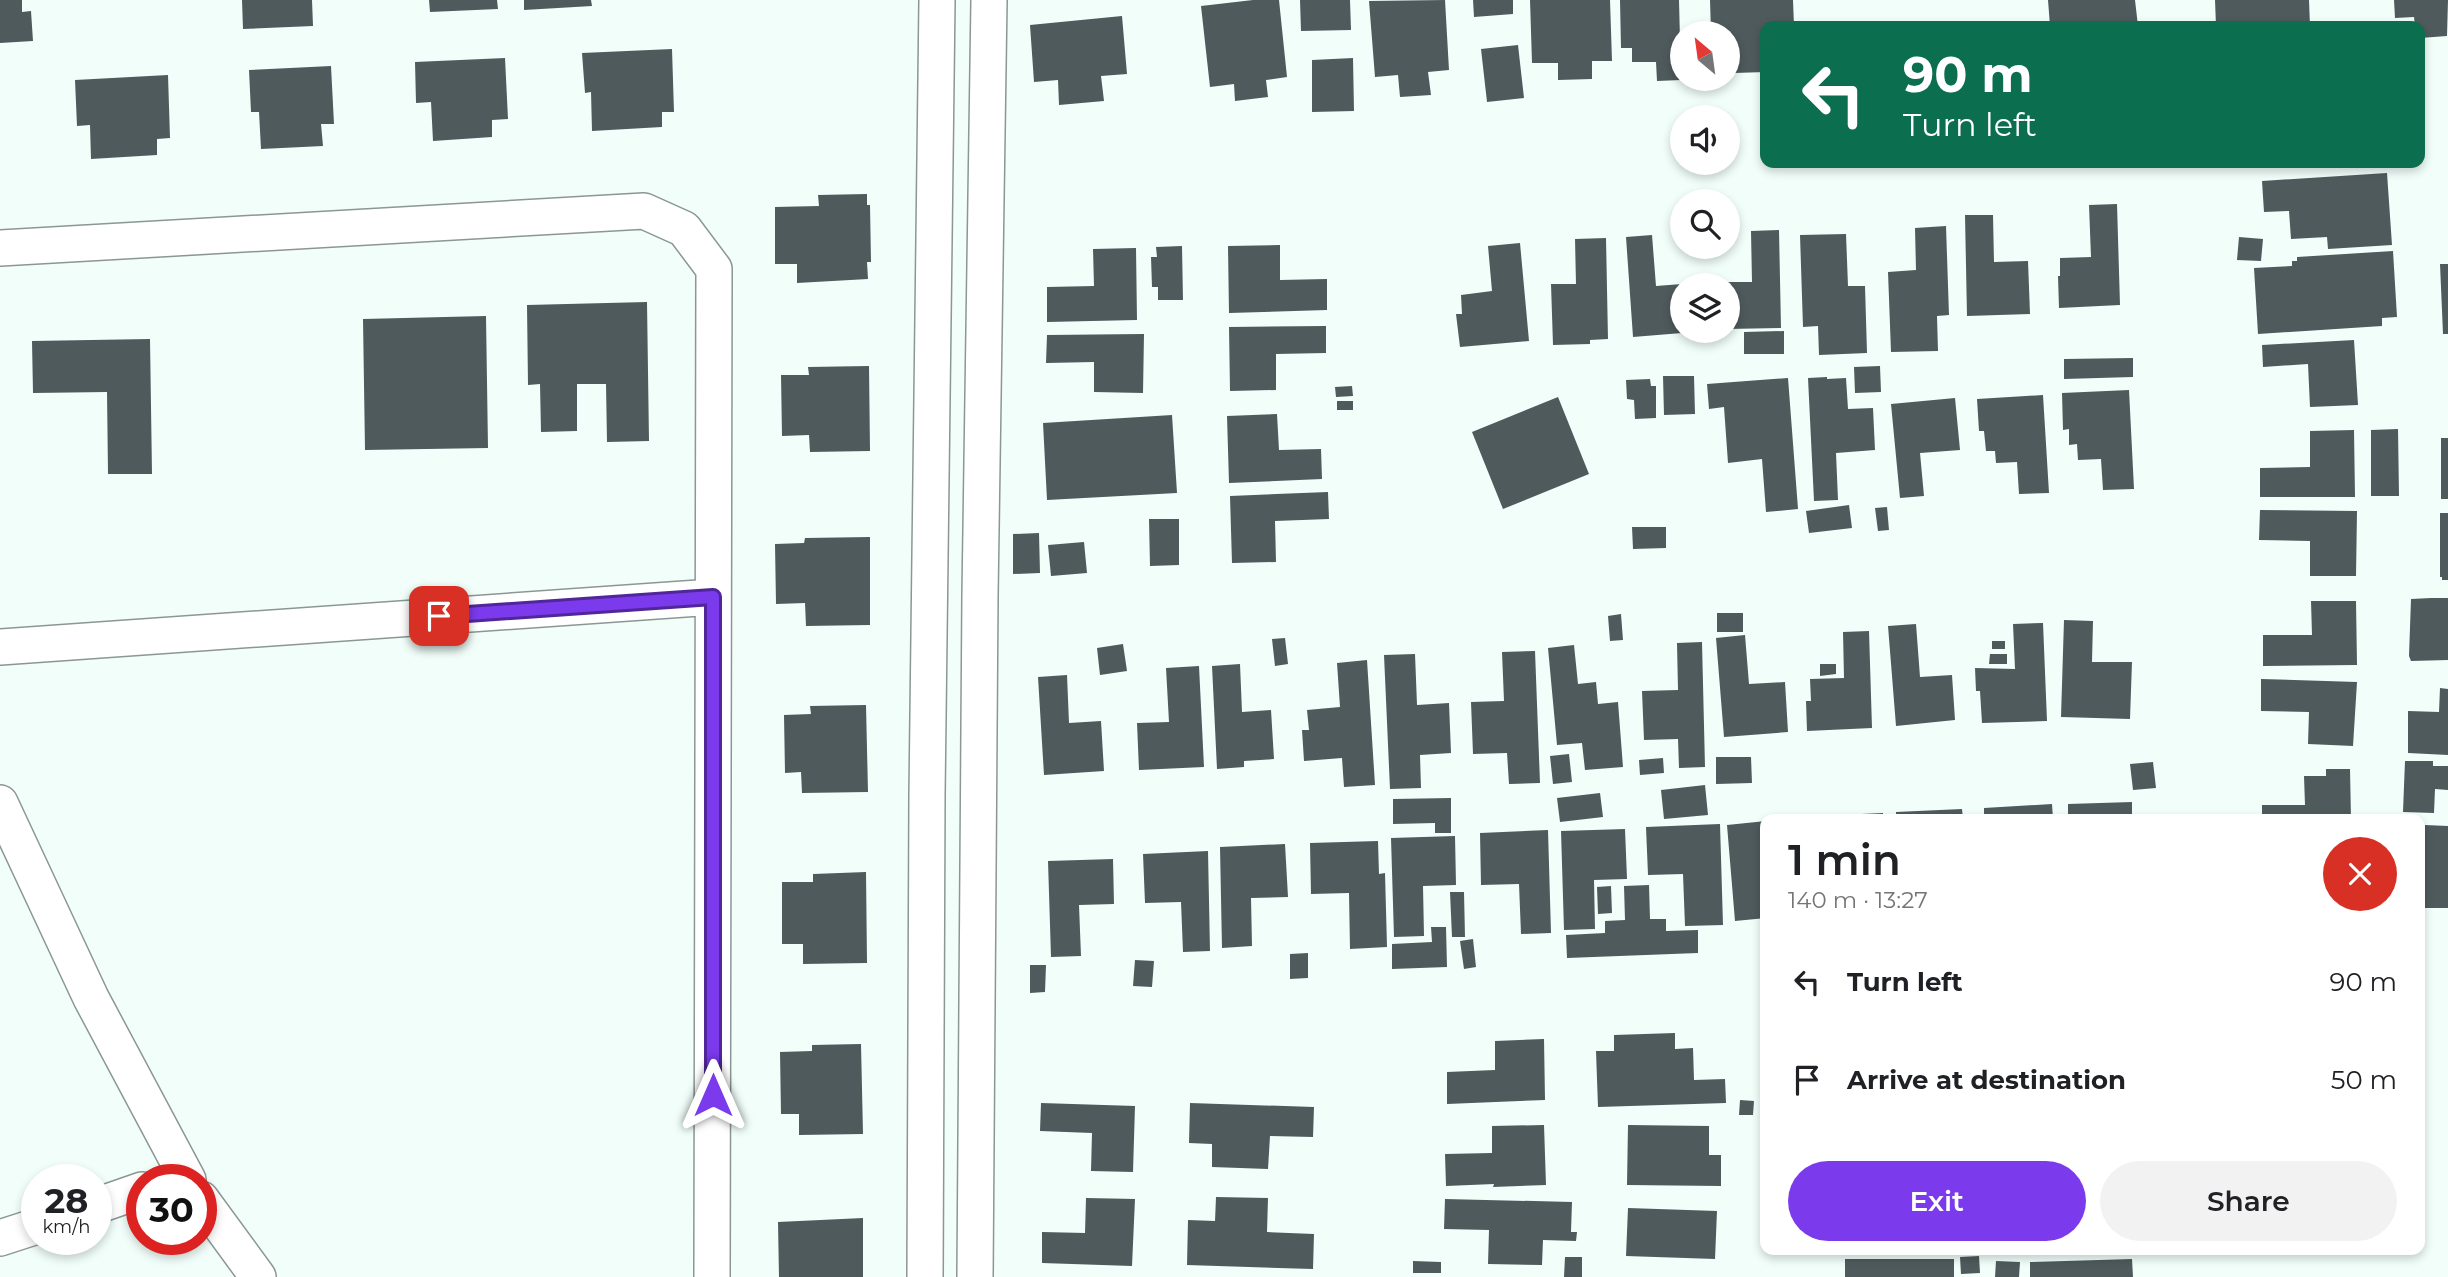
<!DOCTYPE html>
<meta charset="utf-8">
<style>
body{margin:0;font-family:Montserrat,sans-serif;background:#f2f2f2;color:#202124;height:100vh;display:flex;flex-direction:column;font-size:26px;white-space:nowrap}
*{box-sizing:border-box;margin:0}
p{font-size:23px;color:#757577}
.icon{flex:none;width:38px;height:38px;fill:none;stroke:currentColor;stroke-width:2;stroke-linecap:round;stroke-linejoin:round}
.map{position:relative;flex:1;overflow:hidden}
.details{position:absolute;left:1760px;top:814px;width:665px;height:441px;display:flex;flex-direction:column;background:#fff;border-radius:14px;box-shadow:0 4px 10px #0003}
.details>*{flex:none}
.hud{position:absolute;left:1760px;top:21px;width:665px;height:147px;border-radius:14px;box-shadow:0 4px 10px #0003;background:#0b6e4f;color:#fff;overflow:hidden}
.needle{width:46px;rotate:331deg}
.buttons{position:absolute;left:1670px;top:21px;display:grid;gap:14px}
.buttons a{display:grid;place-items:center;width:70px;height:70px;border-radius:50%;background:#fff;box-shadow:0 4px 10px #0003;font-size:35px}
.speed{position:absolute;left:21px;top:1164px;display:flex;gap:14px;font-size:35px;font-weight:700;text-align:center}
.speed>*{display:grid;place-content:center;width:91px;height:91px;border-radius:50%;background:#fff;box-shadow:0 4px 10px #0003;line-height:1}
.speed small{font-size:18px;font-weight:400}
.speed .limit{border:10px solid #d22;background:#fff;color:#111}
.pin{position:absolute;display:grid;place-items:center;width:60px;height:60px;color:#fff;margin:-30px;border-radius:14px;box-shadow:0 4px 10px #0006}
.me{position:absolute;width:77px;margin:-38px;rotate:0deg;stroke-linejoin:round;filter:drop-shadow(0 0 5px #0008)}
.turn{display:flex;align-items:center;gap:24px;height:147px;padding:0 28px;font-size:32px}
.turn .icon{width:91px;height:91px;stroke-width:2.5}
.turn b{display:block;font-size:49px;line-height:60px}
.round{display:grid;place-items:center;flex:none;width:74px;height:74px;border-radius:37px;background:#f2f2f2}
.headline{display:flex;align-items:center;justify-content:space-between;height:119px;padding:0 28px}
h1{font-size:42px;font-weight:600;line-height:52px}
.primary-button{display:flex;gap:14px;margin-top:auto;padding:14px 28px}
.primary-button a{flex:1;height:80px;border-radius:42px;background:#7c3aed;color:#fff;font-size:28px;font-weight:600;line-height:80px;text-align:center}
.primary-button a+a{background:#f2f2f2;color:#202124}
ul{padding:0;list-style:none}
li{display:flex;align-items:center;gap:21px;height:98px;padding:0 28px}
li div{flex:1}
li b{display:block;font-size:26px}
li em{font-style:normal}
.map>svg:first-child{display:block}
.building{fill:#4f5a5c}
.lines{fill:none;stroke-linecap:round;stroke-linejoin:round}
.street-casing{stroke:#8b9793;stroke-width:38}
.street{stroke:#fff;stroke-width:35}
.route-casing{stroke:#51269a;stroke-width:18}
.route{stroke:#7c3aed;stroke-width:12}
</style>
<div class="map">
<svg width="2448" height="1277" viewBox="0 0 2448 1277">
<rect width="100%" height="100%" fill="#f1fefa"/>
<path class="building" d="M0,0H22V12L31,11L33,41L0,43Z
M242,0H312L313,26L243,29Z
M429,0H497L498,9L430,12Z
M524,0H591L592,6L524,10Z
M1253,0H1279L1287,77L1266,80L1268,97L1235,101L1234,84L1210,87L1201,6Z
M1300,0H1350L1351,30L1301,31Z
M1445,0L1449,70L1428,72L1431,95L1400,97L1398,75L1375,77L1369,1Z
M1473,0H1513V14L1474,17Z
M1530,0H1610L1612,61H1592V79L1558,80V63H1532Z
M1620,0H1679L1681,80L1657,81L1656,62H1632V48H1621Z
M1710,0H1793L1794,26H1766V72L1734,73V60H1727V33H1711Z
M2048,0H2135L2138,26H2050Z
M2215,0H2309L2310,26H2216Z
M2394,0H2448L2447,36L2420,38V26H2415L2414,17L2395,18Z
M1122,16L1127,74L1101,76L1104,101L1059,105L1058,80L1034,82L1030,25Z
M1518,45L1524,98L1487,102L1481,49Z
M672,49L674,112H662V127L592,131L591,92L585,93L582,53Z
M505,58L508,119L492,120V137L433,141L431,102L416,103L415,62Z
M1353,58L1354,111L1312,112V60Z
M331,66L334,124H321L323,146L261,149L259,112H251L249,70Z
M168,75L170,138L157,139V155L91,159L90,125L77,126L75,80Z
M2387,173L2392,245L2328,249L2327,237L2291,239L2289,211L2264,212L2262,181Z
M867,194V205H870L871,262H867L868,279L797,283V264H775V207L819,206L818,195Z
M2117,204L2120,305L2059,308L2058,276H2060V258L2091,257L2089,205Z
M1965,215H1993L1994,262L2028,261L2030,314L1967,316Z
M1946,226L1949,315L1937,316L1938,351L1891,352L1888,272L1916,270L1915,228Z
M1779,230L1781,328L1727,329L1726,282H1752L1751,231Z
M1846,234L1848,286H1865L1867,353L1819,355L1818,326L1803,327L1800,235Z
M1652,235L1656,286L1682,284V333L1633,337L1626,237Z
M2239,237L2263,239L2261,261L2237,260Z
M1606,238L1608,339L1590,340V344L1553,345L1551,284H1576L1575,239Z
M1520,243L1529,341L1460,347L1456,314H1462L1461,295L1492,291L1488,246Z
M1280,245V280L1327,279V310L1229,313L1228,246Z
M1182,246L1183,300H1158V287H1152L1151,257H1157L1156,247Z
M1136,248L1137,320L1047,322V287L1094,286L1093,249Z
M2393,251L2397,317L2382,318V326L2258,334L2254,268L2292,266V261H2297V257Z
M2440,264H2448V334H2443Z
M647,302L649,441L607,442L606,384H577V431L541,432L540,384L528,385L527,305Z
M486,316L488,448L365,450L363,319Z
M1326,326V353L1276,354V390L1230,391L1229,327Z
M1784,331V354H1744V332Z
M1144,334L1143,393L1094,392V362L1046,363L1047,335Z
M150,339L152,474H108L107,392L33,393L32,341Z
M2354,340L2358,405L2310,407L2308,364L2263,367L2262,345Z
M2133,358V377L2064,379V359Z
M869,366L870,451L810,452L809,435L782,436L781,375H809L808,367Z
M1880,366L1881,392L1855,393L1854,367Z
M1663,376H1694L1695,414L1664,415Z
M1827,377V379L1846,378L1848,409L1873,408L1875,450L1836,453L1838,500L1814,501L1808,378Z
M1788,378L1798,509L1766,512L1762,459L1728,463L1724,407L1709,409L1707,384Z
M1650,379L1651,386H1656V418L1635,419L1634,400L1627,399L1626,380Z
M1352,386L1353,396L1336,397L1335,387Z
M2129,390L2134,489L2103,490L2101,459L2078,460L2077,444L2069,445V429L2063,430L2062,393Z
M2043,395L2049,493L2019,494L2017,462L1996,463L1995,451H1986L1984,431H1979L1977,399Z
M1558,397L1589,474L1503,509L1472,432Z
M1955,398L1960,450L1920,453L1924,496L1900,498L1891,404Z
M1337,401H1353V410H1337Z
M1277,414L1279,450L1321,449L1322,479L1229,483L1227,416Z
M1172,415L1177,493L1047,500L1043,423Z
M2398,429L2399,496H2371V430Z
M2354,430L2355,497H2260V468L2310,467V431Z
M2441,438H2448V499H2441Z
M1328,492L1329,519L1275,521L1276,562L1232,563L1230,496Z
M1849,505L1852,528L1809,533L1806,511Z
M1887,507L1889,530L1878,531L1875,508Z
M2260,510L2357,511L2356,576H2310V541L2259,540Z
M2440,513H2448V580H2442V577H2440Z
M1149,519H1179V565L1150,566Z
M1632,527H1666V548L1633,549Z
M1039,533L1040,573L1013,574V534Z
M870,537V625L806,626L805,603L776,604L775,544L804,543L805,538Z
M1084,542L1087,573L1051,576L1048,545Z
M2431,598H2448V660L2411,661L2409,656L2411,599Z
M2311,601H2356L2357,665L2263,666V635H2312Z
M1717,613H1743V632H1717Z
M1621,614L1623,640L1610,641L1608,616Z
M2064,620L2093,621L2092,662H2132L2130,719L2061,717Z
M2043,623L2047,721L1982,723L1980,691H1976L1975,668L2015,669L2013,624Z
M1916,624L1920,677L1952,675L1955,720L1896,726L1888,626Z
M1869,631L1872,728L1807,731L1806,701H1811L1810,679L1844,678L1843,632Z
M1745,635L1749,684L1785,682L1788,732L1724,737L1716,638Z
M1285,638L1288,664L1275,666L1272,639Z
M1992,641H2005V649H1992Z
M1702,642L1705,767L1679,768L1678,739L1644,740L1642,691L1678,690L1677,643Z
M1123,644L1127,671L1100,675L1097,648Z
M1574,645L1578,684L1596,682L1598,704L1618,702L1623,767L1585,770L1582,743L1557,745L1548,648Z
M1535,651L1540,783L1509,784L1507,753L1473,754L1471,702L1504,701L1502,652Z
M1415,654L1417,705L1449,703L1451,753L1420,755L1421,788L1390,789L1384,655Z
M1990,654H2007V664H1989Z
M1367,660L1375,785L1344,787L1342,758L1304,761L1302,730H1309L1307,710L1340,707L1337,663Z
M1240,664L1242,712L1271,710L1274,759L1244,761V767L1217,769L1212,666Z
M1820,664H1836V674L1820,676Z
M1199,666L1204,767L1139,770L1137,723L1169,722L1166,668Z
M1067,675L1069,723L1101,721L1104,771L1044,775L1038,677Z
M2261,679L2357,682L2353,746L2308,744L2309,712L2261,711Z
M2440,688L2448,689V755L2408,753V711L2439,712Z
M866,705L868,792L802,793L801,772L785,773L784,715L811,714L810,706Z
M1569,754L1572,782L1553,784L1550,756Z
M1716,757H1751L1752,783L1716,784Z
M1663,758L1664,773L1640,775L1639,760Z
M2405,761H2433V766H2448V790L2435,789L2434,813L2403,812Z
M2153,762L2156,788L2133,790L2130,764Z
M2326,769H2350L2351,819H2262V805H2305L2304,776H2326Z
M1705,785L1708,815L1664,819L1661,790Z
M1600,793L1603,817L1560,822L1557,798Z
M1451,798V833H1435V823L1393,824V799Z
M2132,802V819H2068V804Z
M2052,804L2053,819H1984V808Z
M1962,809L1963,819H1896V812Z
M1883,813V819H1818V816Z
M1766,821V874H1762L1766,918L1735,921L1727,825Z
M1720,824L1723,925L1685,926L1683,874L1648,875L1646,827Z
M2425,825L2448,826V908H2423Z
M1625,829L1627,879L1594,880L1595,929L1564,930L1561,831Z
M1548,830L1551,933L1521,934L1519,884L1481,885L1480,833Z
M1455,836L1456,885L1423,886L1424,936L1394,937L1391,838Z
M1378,841L1379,874L1385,873L1387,947L1350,949L1349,893L1311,894L1310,843Z
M1285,844L1288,897L1251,898L1252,946L1222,948L1220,847Z
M1208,851L1210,951L1183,952L1181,902L1145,903L1143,854Z
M1113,859L1114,904L1079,905L1081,956L1051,957L1048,861Z
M866,872L867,963L803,964V944H782V882H813V874Z
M1649,885L1650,919H1666V931L1698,930V953L1567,958L1566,935L1605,933V921L1625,920L1624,886Z
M1611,886L1612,913L1598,914L1597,887Z
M1450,892H1464L1465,937H1452Z
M1431,927H1446L1447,967L1392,969V944L1432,942Z
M1473,939L1476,967L1464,969L1460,941Z
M1308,953V978L1290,979V954Z
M1135,960L1154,961L1152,987L1133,986Z
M1030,965H1046L1045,992L1030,993Z
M1675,1033V1049L1693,1048L1694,1080L1725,1079L1726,1103L1598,1107L1596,1051H1614V1035Z
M1544,1039L1545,1100L1447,1104V1072L1495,1070V1041Z
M861,1044L863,1134L799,1135V1114H781L780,1052L812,1051V1045Z
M1740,1100L1754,1101L1753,1115H1739Z
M1041,1103L1135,1106L1133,1172L1091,1171L1092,1133L1040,1131Z
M1190,1103L1314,1107L1313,1137L1270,1136L1268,1169L1212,1167V1144L1189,1143Z
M1544,1125L1546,1185L1493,1187L1494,1184L1446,1186L1445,1154L1492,1153V1126Z
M1628,1125L1709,1126V1155H1721V1186L1627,1185Z
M1216,1197L1268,1198L1267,1232L1314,1234L1313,1269L1187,1265L1188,1220L1215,1221Z
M1086,1198L1135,1199L1132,1266L1042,1263V1232L1085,1233Z
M1445,1199L1572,1202L1571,1232H1577L1576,1241L1543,1240L1542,1265L1488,1264L1489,1230L1444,1229Z
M1628,1208L1717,1211L1715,1259L1626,1256Z
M863,1218V1277H779L778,1222Z
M1979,1256L1980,1273L1961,1274L1960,1257Z
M1565,1257H1582V1277H1564Z
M1845,1259H1954V1277H1845Z
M2132,1259L2133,1277H2030V1262Z
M1413,1261L1441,1262V1273H1413Z
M1996,1261L2020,1262L2019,1277H1995Z"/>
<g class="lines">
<defs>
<path id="street" d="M0,248L644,211L684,229L714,269L712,1277
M0,647L713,597
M0,803L91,998L188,1180
M201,1199L258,1277
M96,1206L142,1190
M0,1238L37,1226
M925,1277L927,795L937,0
M975,1277L980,595L989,0"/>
</defs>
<use href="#street" class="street-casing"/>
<use href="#street" class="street"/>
</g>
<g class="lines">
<defs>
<path id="route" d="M439,616L713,597V1095"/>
</defs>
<use href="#route" class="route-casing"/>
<use href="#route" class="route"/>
</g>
</svg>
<div class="buttons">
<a><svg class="needle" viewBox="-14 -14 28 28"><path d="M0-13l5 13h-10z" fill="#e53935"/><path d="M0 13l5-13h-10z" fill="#757577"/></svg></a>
<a><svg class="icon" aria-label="sound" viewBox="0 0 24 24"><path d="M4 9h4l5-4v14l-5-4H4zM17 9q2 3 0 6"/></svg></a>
<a><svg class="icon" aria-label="search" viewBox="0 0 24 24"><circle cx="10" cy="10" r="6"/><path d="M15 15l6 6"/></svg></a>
<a><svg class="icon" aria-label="layers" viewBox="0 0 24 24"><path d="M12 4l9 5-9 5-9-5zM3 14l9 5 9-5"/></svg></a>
</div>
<div class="speed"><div>28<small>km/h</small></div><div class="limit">30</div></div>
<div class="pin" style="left:439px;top:616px;background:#d93025"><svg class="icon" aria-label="arrive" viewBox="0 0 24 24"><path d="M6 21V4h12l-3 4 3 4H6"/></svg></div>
<svg class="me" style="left:713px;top:1095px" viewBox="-20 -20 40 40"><path d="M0-17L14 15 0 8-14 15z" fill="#7c3aed" stroke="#fff" stroke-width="4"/></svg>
<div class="hud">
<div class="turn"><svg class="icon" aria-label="left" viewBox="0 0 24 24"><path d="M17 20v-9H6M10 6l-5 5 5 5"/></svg><div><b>90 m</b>Turn left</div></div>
</div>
<section class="details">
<div class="headline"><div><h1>1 min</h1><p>140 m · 13:27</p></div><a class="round" style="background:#d93025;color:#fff"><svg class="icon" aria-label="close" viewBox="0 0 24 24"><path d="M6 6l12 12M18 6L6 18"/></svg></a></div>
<ul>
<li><svg class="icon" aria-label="left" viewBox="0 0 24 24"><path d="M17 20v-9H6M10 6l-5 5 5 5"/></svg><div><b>Turn left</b></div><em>90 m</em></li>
<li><svg class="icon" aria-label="arrive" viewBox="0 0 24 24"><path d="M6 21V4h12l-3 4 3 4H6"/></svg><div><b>Arrive at destination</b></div><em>50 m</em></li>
</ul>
<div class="primary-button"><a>Exit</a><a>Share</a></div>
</section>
</div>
